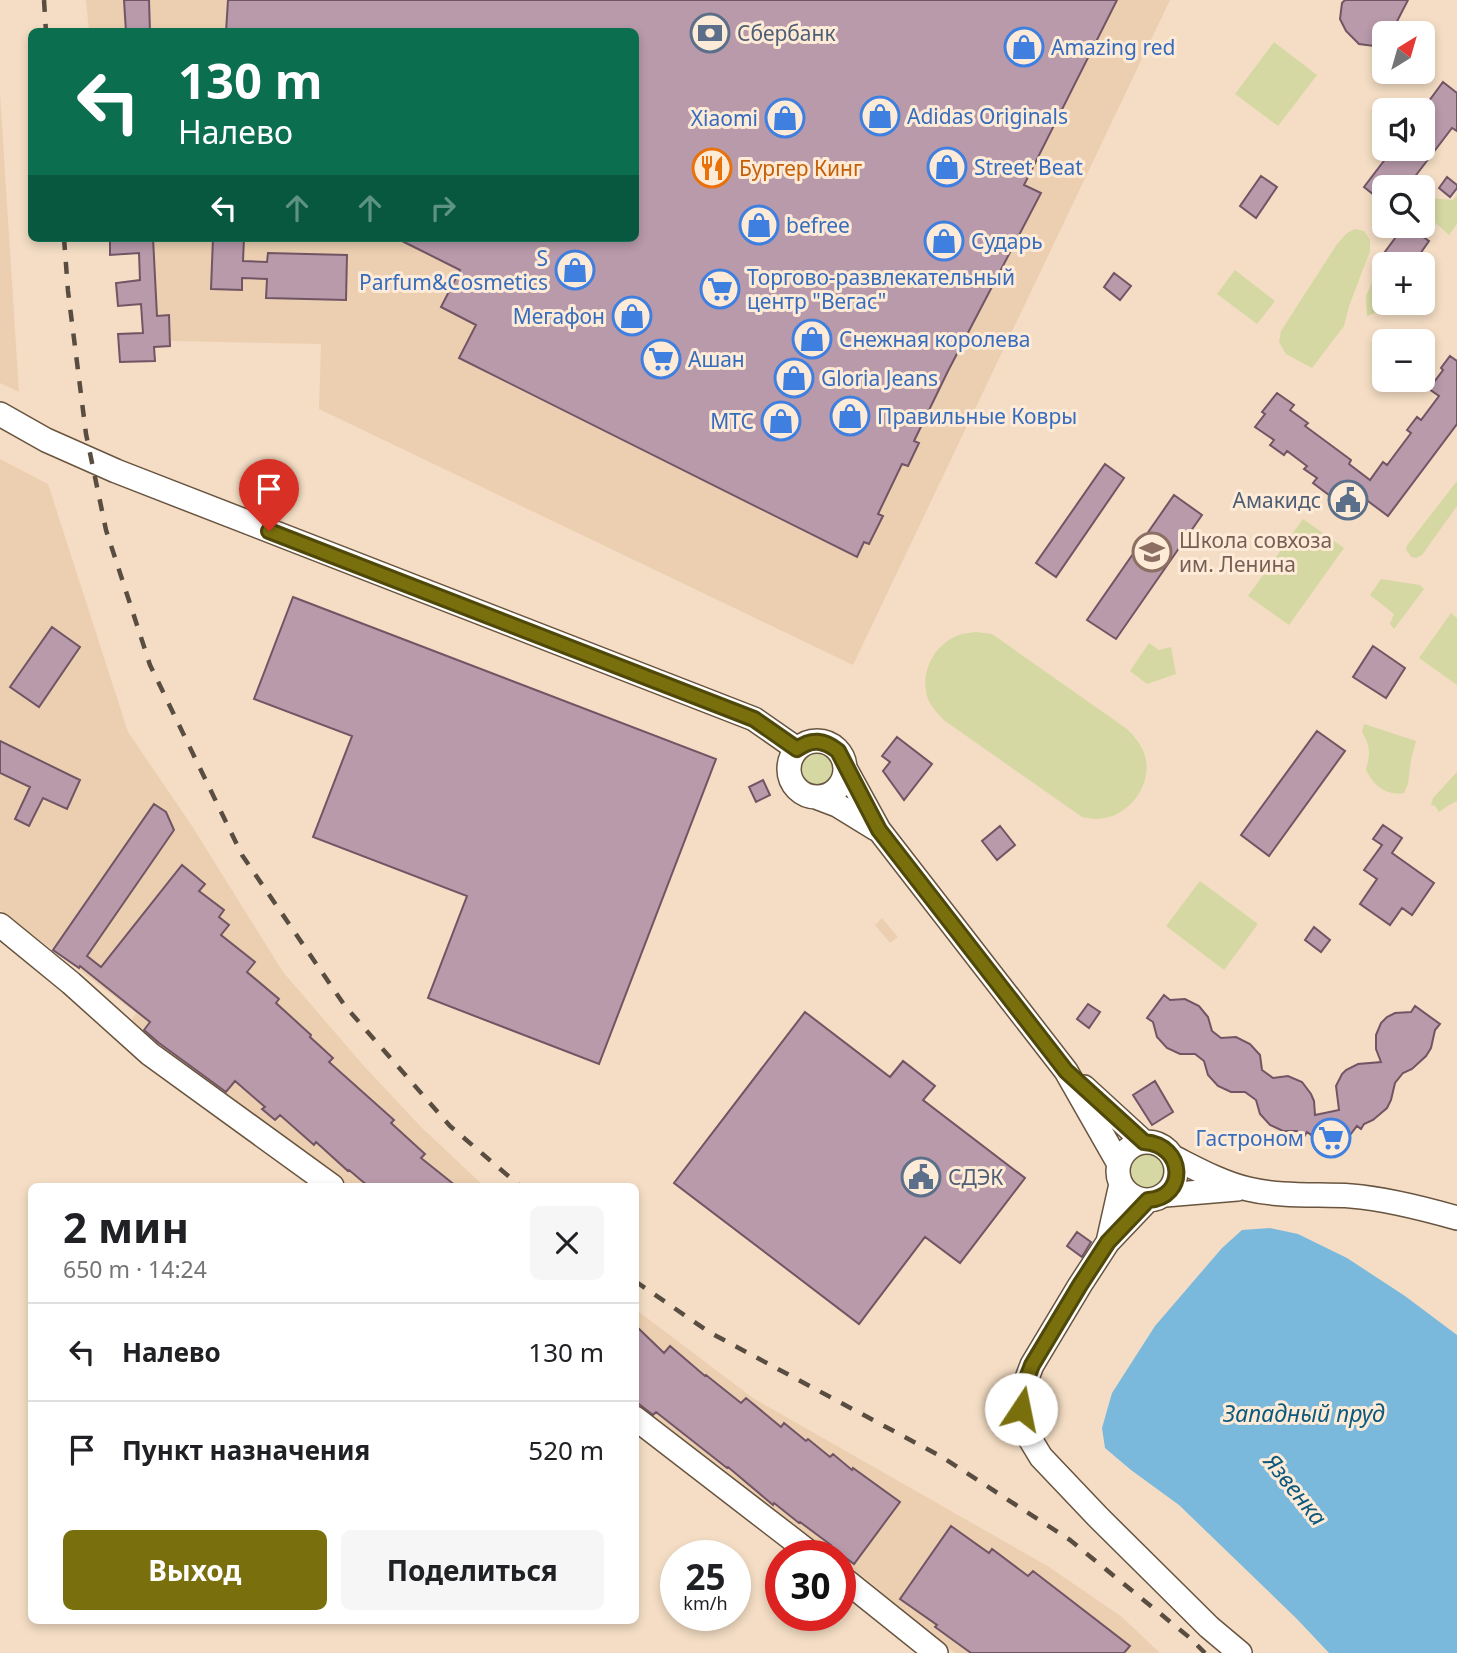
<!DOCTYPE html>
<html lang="ru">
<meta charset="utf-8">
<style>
body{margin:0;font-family:"Noto Sans",sans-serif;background:#f6f6f6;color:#202124;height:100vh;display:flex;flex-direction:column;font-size:26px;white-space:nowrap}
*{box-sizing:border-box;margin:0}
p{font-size:23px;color:#757577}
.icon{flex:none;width:38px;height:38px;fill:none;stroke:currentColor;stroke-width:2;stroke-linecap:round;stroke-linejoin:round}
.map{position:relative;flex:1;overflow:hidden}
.details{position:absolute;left:28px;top:1183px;width:611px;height:441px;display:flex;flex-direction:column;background:#fff;border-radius:10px;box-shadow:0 4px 10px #0003}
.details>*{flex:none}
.banner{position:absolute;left:28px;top:28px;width:611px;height:214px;border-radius:10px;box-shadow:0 4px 10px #0003;background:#0b6e4f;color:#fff;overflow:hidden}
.needle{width:46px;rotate:37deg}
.fabs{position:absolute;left:1372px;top:21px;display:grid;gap:14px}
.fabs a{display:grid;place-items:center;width:63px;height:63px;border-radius:10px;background:#fff;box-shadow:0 4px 10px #0003;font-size:35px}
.speed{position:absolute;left:660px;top:1540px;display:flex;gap:14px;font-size:35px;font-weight:700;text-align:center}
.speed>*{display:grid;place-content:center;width:91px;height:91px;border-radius:50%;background:#fff;box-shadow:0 4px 10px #0003;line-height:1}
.speed small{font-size:18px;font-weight:400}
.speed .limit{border:10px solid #d22;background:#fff;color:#111}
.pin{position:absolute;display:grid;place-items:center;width:60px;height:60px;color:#fff;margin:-72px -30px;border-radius:50% 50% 50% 0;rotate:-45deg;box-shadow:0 0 7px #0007}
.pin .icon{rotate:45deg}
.me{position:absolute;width:77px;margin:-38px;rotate:11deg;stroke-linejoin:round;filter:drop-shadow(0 0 5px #0008)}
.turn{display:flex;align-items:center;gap:24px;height:147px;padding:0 35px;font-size:32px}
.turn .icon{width:91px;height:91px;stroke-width:2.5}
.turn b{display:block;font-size:49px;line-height:60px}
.lanes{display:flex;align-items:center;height:66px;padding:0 35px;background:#0003;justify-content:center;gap:35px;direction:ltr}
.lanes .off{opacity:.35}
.round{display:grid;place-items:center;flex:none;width:74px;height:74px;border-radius:10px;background:#f6f6f6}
.headline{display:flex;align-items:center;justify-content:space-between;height:119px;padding:0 35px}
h1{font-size:42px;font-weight:700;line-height:52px}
.action{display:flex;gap:14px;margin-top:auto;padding:14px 35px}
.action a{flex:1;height:80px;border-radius:10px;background:#7a6f0d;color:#fff;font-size:28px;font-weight:700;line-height:80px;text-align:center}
.action a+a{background:#f6f6f6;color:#202124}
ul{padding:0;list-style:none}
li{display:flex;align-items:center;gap:21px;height:98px;padding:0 35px;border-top:2px solid #e0e0e0}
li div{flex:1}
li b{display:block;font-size:26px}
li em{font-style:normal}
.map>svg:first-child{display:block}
.built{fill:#eccfb0}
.green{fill:#d5d8a2}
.water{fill:#7bb9dc}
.building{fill:#b89aaa;stroke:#715564;stroke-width:2}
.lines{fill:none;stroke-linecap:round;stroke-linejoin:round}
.minor-casing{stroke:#68543f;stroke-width:26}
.minor{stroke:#fff;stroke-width:23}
.rail{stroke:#594d41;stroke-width:4.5;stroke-dasharray:12 12;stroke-linecap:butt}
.route-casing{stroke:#4f4808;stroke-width:18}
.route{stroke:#7a6f0d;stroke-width:12}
.labels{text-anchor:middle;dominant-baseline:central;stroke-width:6;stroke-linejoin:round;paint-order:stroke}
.service-label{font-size:21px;fill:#4e5e75;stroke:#feebd7;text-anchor:start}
.shop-label{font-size:21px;fill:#366cbe;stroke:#feebd7;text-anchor:start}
.food-label{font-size:21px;fill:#c56008;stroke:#feebd7;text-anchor:start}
.education-label{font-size:21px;fill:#785e54;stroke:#feebd7;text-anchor:start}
.water-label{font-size:23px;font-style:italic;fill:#0b5a7d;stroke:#feebd7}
</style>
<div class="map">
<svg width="1457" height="1653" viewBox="0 0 1457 1653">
<rect width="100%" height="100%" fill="#f4ddc4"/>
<path class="built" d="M86,0H1170L853,665L319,409L321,344L171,341L170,346L154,347L155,361L120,362L118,334L143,332L139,254L110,255V238H635V32L89,31Z
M0,93L18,377L19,392L0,383Z
M0,459L48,484L128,732L192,826L283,972L363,1065L422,1128L484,1186H341L125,1031L136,1013L0,910Z
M882,918L898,937L890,943L875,925Z
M635,1309L753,1398L1049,1567L1122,1617L1160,1653H955L866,1579L840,1559V1556H835L635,1407Z"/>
<path class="green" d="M1274,42L1317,75L1278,126L1235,94Z
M1457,195V224L1449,235L1423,212V208L1429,198L1453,200Z
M1355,229L1364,231L1370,240V251L1349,306L1344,326L1312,368L1286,354L1279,342L1281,331L1337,244L1347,233Z
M1235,270L1275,301L1257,324L1217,294Z
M1375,276L1384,280V303H1401L1367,316L1366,296Z
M1457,481V506L1422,555L1416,558L1411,557L1406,549L1408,544Z
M1303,519L1344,548L1289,625L1248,596Z
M1381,579L1420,585L1424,589L1394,629L1390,624L1394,614L1370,595Z
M1451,613L1457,618V685L1419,658Z
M976,632L992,634L1127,729C1135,737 1142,745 1145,756C1153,785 1129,817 1099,819C1094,819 1088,818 1082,817L945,721C938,714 932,708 928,699C919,673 934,644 959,635C964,633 971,633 976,632Z
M1149,643L1159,650L1171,647L1176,674L1147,684L1130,671Z
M1364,724L1416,741L1411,760L1408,784L1404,793C1386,796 1374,786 1366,770C1370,754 1371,747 1362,732Z
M801 770a16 16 0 1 1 32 0a16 16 0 1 1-32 0Z
M1457,772V801L1449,805L1439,812L1435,806L1431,805L1433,798Z
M1200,881L1258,924L1224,970L1166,926Z
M1128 1172a19 19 0 1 1 38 0a19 19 0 1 1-38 0Z"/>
<path class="water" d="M1270,1228L1298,1234L1347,1258L1405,1296L1457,1335V1653H1329L1296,1618L1179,1505L1131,1470L1105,1448L1102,1428L1112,1393L1155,1326L1222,1248L1242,1230Z"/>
<path class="building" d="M124,0H149L150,32H126Z
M228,0H1117L1024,185L1041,193L948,371L914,441L919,443L908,466L902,464L878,514L883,516L869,544L864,542L857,557L459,358L476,325L441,307L460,270L396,238H635V32H226Z
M1345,0H1408L1391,33H1384V41L1374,46L1359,44L1346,31L1340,19L1342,3Z
M1443,82L1457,93V131L1452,128L1407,187H1384V203L1364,187L1393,149H1423V109Z
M1261,176L1277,187L1256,218L1240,206Z
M1447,177L1457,185V188L1450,197L1439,188Z
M1404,226H1407L1429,241L1413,264H1376Z
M110,238H153L157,316L169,315L170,346L154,347L155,361L120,362L118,334L143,333L141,304L118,306L116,283L140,280L139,253L110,255Z
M213,238H244L243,261L267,262L268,253L347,255L346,300L266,298L267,279L242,278V290L211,289Z
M1114,273L1131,286L1120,300L1104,287Z
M1450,356L1457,361V424L1388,516L1357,493L1348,504L1335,494L1333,498L1313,483L1317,478L1304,469L1307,466L1287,451L1284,455L1270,445L1274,440L1255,427L1265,414L1262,412L1277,393L1294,405L1290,410L1308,423L1305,426L1351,460L1349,464L1370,480L1383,462L1387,465L1411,433L1407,430L1417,417L1421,420L1439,396L1429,389L1443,370L1441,368Z
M1105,464L1124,478L1056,577L1036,563Z
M1174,495L1202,515L1116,639L1087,620Z
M293,597L716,759L599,1064L428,998L467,896L313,837L352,736L254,699Z
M52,627L80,647L39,707L10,687Z
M1373,646L1405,668L1386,698L1353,677Z
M1317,731L1345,751L1269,856L1241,835Z
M897,737L932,764L904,800L883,771L890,762L882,756Z
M0,741L80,780L67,809L43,798L29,826L15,819L30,787L0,773Z
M763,780L770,795L756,802L749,787Z
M154,804L166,812L174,830L87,956L101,967L182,865L205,884L199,891L224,910L219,917L229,925L221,935L255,962L247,972L279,999L276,1003L311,1035L310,1037L333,1058L329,1062L394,1120L391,1123L425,1154L421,1158L456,1186H368L349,1170L348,1171L316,1142L314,1145L280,1115L275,1120L262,1109L265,1107L235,1081L226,1092L159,1043L144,1030L150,1022L80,966L79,968L53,950Z
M1383,825L1402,838L1392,853L1434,883L1412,915L1402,908L1390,925L1360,904L1377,879L1364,870L1382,845L1373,839Z
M1000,826L1015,845L997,860L982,841Z
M1314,927L1330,940L1321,952L1305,940Z
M1164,995L1170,1000L1185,999L1199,1006L1208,1017L1212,1031L1221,1038L1236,1037L1250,1044L1260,1055L1262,1070L1273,1078L1288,1076L1302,1082L1311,1094L1314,1101L1315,1115L1339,1110L1336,1086L1342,1074L1346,1070L1358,1064L1381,1062L1376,1049V1035L1381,1023L1387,1017L1395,1013L1411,1012L1415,1006L1440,1024L1435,1030L1431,1048L1426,1056L1412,1069L1403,1073L1395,1083L1391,1100L1387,1108L1373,1120L1364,1124L1361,1129L1357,1126L1343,1144L1331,1147L1326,1146L1307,1132L1304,1137L1297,1131H1283L1270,1125L1260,1114L1256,1100L1245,1092H1231L1218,1086L1208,1075L1204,1061L1195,1054H1180L1167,1048L1157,1037L1153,1022L1147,1018Z
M1088,1004L1100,1012L1089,1028L1077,1019Z
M805,1012L890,1077L903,1061L935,1086L923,1100L1025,1178L960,1263L925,1237L859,1324L674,1183Z
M1155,1081L1173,1112L1152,1125L1133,1095Z
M1077,1232L1091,1242L1082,1257L1067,1246Z
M635,1325L664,1353L670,1346L705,1376L706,1375L741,1403L746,1398L781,1427L784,1423L806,1441L808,1439L830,1457L833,1454L852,1470L853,1468L900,1502L854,1564L830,1546L831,1545L800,1522L799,1523L774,1503L773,1505L728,1467L727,1468L656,1412L653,1415L635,1401Z
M951,1526L989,1553L992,1549L1028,1576L1033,1571L1130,1646L1124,1653H971L935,1627L937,1625L900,1599Z"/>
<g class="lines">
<defs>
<path id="minor" d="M0,414L46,440L116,471L754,719L797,749
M789 769a28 28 0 1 1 56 0a28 28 0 1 1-56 0Z
M845,768L879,830L1066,1071L1119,1164
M816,797L837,805L876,829
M0,925L71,983L150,1054L332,1186
M1084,1087L1144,1142
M1118 1171a29 29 0 1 1 58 0a29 29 0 1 1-58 0Z
M1173,1157C1197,1169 1222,1183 1248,1189C1281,1197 1317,1194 1351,1196C1387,1199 1422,1208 1457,1218
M1165,1195L1237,1189
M1148,1200L1108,1242L1080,1285L1032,1365L1021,1394V1424L1041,1457L1098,1517L1209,1627L1240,1653
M1108,1242L1121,1184
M635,1418L814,1556
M840,1576L936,1653"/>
</defs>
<use href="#minor" class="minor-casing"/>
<use href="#minor" class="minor"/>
<path class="rail" d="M44,0L46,32
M64,238L68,291L86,434L106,530L150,665L242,855L345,1006L450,1126L520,1186
M635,1281L709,1332L942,1457L1070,1540L1190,1638L1205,1653"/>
</g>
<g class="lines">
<defs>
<path id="route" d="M269,531L754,719L797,749C812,738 824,740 838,751L879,830L1049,1049L1066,1071L1144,1142C1186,1145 1187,1198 1148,1200L1108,1242L1080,1285L1032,1365L1021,1394V1409"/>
</defs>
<use href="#route" class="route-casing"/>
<use href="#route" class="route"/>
</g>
<defs>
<symbol id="bank-ring" viewBox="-11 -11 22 22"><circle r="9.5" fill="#feebd7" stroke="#5c6f8a" stroke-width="1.5"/><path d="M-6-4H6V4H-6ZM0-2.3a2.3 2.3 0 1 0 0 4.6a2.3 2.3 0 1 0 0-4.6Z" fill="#5c6f8a"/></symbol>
<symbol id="shop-ring" viewBox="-11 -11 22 22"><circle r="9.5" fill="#feebd7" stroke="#3f7fe0" stroke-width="1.5"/><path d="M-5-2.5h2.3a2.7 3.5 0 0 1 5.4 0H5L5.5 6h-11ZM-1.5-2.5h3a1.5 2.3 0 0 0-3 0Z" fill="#3f7fe0"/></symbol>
<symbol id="restaurant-ring" viewBox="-11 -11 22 22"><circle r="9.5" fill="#feebd7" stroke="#e8710a" stroke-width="1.5"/><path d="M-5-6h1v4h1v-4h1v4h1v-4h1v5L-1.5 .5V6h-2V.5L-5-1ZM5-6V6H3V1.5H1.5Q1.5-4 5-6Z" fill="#e8710a"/></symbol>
<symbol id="supermarket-ring" viewBox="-11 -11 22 22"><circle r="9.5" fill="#feebd7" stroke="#3f7fe0" stroke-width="1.5"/><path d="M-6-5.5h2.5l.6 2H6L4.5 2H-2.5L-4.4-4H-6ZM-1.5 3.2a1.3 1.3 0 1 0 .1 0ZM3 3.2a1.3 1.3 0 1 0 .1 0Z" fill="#3f7fe0"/></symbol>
<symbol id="civic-ring" viewBox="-11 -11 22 22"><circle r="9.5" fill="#feebd7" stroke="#5c6f8a" stroke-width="1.5"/><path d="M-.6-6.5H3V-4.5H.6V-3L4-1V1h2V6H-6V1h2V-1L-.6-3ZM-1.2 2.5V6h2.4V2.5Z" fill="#5c6f8a"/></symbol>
<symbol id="school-ring" viewBox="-11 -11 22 22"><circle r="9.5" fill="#feebd7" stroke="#8d6e63" stroke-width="1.5"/><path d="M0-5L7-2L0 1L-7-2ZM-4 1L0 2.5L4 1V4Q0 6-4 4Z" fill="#8d6e63"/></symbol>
</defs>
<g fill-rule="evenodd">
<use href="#bank-ring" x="688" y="11" width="44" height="44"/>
<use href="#shop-ring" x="1002" y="25" width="44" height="44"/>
<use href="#shop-ring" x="858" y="94" width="44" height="44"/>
<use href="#shop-ring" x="763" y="96" width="44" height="44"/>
<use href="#shop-ring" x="925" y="145" width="44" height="44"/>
<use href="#restaurant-ring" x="690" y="146" width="44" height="44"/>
<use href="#shop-ring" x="737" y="203" width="44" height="44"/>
<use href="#shop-ring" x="922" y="219" width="44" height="44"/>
<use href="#shop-ring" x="553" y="248" width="44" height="44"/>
<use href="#supermarket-ring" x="698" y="267" width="44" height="44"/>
<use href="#shop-ring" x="610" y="294" width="44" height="44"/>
<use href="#shop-ring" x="790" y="317" width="44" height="44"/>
<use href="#supermarket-ring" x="639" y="337" width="44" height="44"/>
<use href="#shop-ring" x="772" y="356" width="44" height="44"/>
<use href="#shop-ring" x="828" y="394" width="44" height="44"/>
<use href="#shop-ring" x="759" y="399" width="44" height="44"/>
<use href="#civic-ring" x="1326" y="478" width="44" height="44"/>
<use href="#school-ring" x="1130" y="530" width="44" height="44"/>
<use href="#supermarket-ring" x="1309" y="1116" width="44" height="44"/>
<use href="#civic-ring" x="899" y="1155" width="44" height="44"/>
</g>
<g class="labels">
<g class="service-label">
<text x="737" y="33">Сбербанк</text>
<text x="1321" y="500" text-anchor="end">Амакидс</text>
<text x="948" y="1177">СДЭК</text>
</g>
<g class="shop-label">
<text x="1051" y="47">Amazing red</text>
<text x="907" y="116">Adidas Originals</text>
<text x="758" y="118" text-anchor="end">Xiaomi</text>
<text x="974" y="167">Street Beat</text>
<text x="786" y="225">befree</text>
<text x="971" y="241">Сударь</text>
<text x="548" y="258" text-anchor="end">S<tspan x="548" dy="24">Parfum&amp;Cosmetics</tspan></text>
<text x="747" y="277">Торгово-развлекательный<tspan x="747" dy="24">центр "Вегас"</tspan></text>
<text x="605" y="316" text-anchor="end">Мегафон</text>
<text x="839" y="339">Снежная королева</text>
<text x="688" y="359">Ашан</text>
<text x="821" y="378">Gloria Jeans</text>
<text x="877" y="416">Правильные Ковры</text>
<text x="754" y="421" text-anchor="end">МТС</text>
<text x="1304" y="1138" text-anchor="end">Гастроном</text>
</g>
<g class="food-label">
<text x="739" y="168">Бургер Кинг</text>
</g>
<g class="education-label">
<text x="1179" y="540">Школа совхоза<tspan x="1179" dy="24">им. Ленина</tspan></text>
</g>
<g class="water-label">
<text x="1304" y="1413">Западный пруд</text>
<text transform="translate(1296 1489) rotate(51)">Язвенка</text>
</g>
</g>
</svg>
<div class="fabs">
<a><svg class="needle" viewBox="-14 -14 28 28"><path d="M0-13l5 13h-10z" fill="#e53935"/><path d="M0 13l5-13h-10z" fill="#757577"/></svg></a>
<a><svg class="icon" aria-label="sound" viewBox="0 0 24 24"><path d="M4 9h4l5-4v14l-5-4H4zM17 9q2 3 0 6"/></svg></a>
<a><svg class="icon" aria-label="search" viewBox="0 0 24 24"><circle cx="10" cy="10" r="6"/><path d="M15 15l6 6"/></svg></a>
<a>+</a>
<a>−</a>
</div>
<div class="speed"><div>25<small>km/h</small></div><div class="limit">30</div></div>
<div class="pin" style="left:269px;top:531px;background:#d93025"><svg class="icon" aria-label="arrive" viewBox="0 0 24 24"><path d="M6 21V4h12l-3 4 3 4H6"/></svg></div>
<svg class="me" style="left:1021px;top:1409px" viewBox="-20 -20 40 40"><circle r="19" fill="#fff"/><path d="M0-13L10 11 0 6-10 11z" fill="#7a6f0d"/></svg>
<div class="banner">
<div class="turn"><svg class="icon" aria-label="left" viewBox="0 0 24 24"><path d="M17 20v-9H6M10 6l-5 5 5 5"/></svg><div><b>130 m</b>Налево</div></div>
<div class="lanes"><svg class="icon" aria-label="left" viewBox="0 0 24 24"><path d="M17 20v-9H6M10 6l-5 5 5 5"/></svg><svg class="icon off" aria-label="ahead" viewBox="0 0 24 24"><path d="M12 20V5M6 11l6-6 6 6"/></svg><svg class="icon off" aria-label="ahead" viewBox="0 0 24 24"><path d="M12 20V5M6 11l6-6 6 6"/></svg><svg class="icon off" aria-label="right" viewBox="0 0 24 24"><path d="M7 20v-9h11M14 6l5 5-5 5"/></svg></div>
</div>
<section class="details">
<div class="headline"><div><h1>2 мин</h1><p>650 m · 14:24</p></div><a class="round"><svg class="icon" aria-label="close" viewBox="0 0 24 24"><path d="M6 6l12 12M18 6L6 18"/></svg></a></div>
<ul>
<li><svg class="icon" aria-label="left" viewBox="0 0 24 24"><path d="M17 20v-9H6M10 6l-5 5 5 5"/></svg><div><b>Налево</b></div><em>130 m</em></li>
<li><svg class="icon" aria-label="arrive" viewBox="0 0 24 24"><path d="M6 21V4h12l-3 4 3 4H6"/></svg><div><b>Пункт назначения</b></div><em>520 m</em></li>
</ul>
<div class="action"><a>Выход</a><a>Поделиться</a></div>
</section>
</div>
